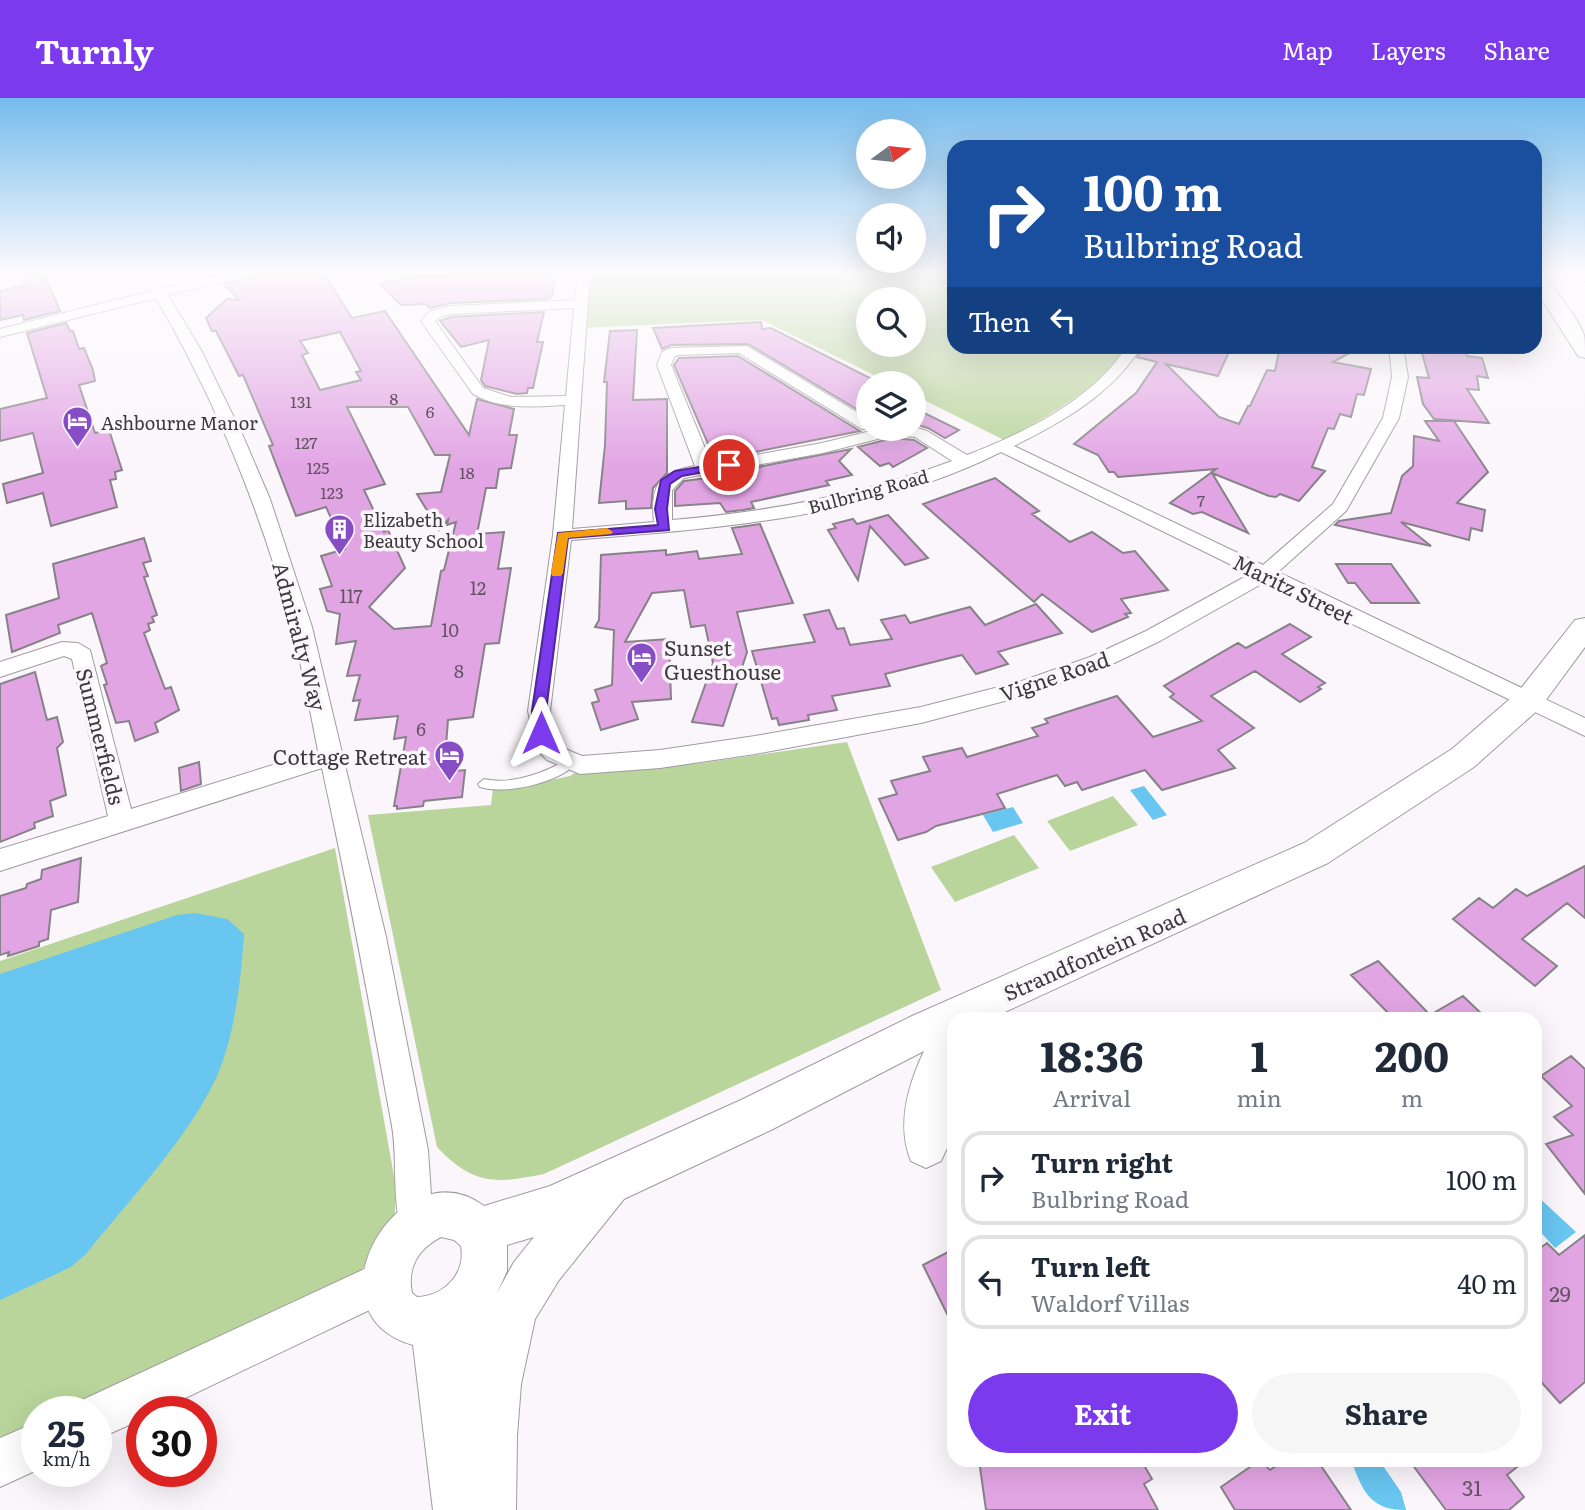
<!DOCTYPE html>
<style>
body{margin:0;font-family:Literata,serif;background:#f6f6f7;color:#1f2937;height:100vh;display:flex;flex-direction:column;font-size:26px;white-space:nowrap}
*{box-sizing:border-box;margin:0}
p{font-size:23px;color:#747a83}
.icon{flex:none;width:38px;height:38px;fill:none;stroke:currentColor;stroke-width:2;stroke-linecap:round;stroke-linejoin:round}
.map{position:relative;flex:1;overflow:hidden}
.drawer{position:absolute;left:947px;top:914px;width:595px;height:455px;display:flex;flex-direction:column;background:#fff;border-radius:21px;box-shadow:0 7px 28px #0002}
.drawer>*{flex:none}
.top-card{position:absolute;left:947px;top:42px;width:595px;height:214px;border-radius:21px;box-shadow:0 7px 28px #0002;background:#1a4fa0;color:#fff;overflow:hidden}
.needle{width:46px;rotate:75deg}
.buttons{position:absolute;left:856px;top:21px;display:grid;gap:14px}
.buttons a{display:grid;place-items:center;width:70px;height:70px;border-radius:50%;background:#fff;box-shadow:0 7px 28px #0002;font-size:35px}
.speed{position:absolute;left:21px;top:1298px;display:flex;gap:14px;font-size:35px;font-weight:700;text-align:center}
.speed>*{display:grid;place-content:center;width:91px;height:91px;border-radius:50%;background:#fff;box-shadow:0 7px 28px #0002;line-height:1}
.speed small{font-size:18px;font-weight:400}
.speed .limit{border:10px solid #d22;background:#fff;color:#111}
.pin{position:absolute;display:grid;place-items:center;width:60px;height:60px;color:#fff;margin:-30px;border:4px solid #fff;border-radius:50%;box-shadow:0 2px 7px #0007}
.me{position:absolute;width:77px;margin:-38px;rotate:0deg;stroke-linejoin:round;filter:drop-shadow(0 0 5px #0008)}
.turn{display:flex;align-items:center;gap:24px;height:147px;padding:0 21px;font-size:32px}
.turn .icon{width:91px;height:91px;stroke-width:2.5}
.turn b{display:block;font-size:49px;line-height:60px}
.then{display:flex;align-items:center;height:66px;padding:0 21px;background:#0003;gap:14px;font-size:26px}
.eta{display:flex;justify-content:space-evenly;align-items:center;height:119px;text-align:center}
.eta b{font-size:42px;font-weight:700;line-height:49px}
.button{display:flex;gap:14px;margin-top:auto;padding:14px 21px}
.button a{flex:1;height:80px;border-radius:42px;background:#7c3aed;color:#fff;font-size:28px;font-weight:700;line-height:80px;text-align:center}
.button a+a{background:#f6f6f7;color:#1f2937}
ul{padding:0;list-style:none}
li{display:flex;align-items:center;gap:21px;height:94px;margin:0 14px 10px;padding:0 7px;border:4px solid #e0e1e3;border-radius:21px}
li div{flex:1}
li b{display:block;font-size:26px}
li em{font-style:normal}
header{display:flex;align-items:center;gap:42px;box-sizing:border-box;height:98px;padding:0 35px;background:#7c3aed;color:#fff}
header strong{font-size:33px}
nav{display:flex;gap:38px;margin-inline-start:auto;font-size:24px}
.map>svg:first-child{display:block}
.green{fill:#b9d59b;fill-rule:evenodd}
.water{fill:#68c6f1}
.building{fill:#e2a5e4;stroke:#878287;stroke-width:2;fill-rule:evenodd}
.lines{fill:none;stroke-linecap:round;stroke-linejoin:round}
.service-casing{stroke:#a09ba0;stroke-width:2}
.minor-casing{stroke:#a09ba0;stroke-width:2}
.tertiary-casing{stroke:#a09ba0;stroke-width:2}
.secondary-casing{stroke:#a09ba0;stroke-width:2}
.service{fill:#fff;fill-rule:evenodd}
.minor{fill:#fff;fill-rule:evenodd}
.tertiary{fill:#fff;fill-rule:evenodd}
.secondary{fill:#fff;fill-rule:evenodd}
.route{fill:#7c3aed;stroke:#51269a;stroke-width:2}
.slow{fill:#f59e0b}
.labels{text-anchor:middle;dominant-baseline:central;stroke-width:7;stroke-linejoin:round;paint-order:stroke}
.far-number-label{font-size:16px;fill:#655465}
.far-poi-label{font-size:18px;fill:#3b393b;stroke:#fbf6fb;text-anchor:start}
.far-street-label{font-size:18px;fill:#3b393b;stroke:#fbf6fb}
.number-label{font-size:18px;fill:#655465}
.street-label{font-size:21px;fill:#3b393b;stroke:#fbf6fb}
.poi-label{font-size:21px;fill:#3b393b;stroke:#fbf6fb;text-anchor:start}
.near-number-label{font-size:21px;fill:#655465}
</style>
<header>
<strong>Turnly</strong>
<nav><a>Map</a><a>Layers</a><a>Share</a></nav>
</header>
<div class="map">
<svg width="1585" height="1412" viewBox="0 0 1585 1412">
<rect width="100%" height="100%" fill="#fbf6fb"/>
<path class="green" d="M586,174H954V248L1126,249C1101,290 1046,319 1004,342L914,297V285H890L762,222L580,230ZM868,201H914V247H868Z
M847,644L941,892L544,1076C495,1086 473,1087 437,1049L368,717L491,707L493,690L519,689L570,678L578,673H618L702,665Z
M1113,698L1138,727L1070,753L1047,723Z
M1014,737L1039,770L955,804L931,769Z
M335,750L396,1089C395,1100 396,1113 394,1122C384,1153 359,1176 335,1194L66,1314H37V1327L0,1343V863Z"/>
<path class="water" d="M1144,688L1167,717L1153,722L1130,692Z
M1013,709L1023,725L993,734L983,717Z
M195,815L227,821L244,836C241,881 235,937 217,978C188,1041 129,1102 86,1156L71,1169L0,1202V876L177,817Z
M1535,1096L1576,1134L1555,1150L1535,1128Z
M1351,1362H1379L1401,1394L1406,1412C1370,1412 1363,1394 1351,1362Z"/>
<path class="building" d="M18,174H43L60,213L24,222L23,217L0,222V193L25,187Z
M254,174H323L352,220L385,213L469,337L477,301L514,311L509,337H517L511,370L499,371L496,390H486L477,436L504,434L498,471L511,470L499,545L485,546L473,619L448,622L444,674L465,672L462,699L424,703L423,708L397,711V708H394L406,639L394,641L398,618L355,622L360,602L353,603L360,577L347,578L356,543L336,546L340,516L327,513L320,491L332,488L321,458L345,451L326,409L296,418L269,348L273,347L243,277L239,278L216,233H212L206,220L227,201L239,202L224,186L252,180ZM340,234L361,273L356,274L361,282L320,292L302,257L308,255L300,243ZM347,309H408L435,357H450L441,394L417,396L439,432L448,422L447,427L456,424L444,472L441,473L431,528L394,531L369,509L405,470L388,432L384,434L364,392L385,386Z
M483,174H556L552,199L547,201L451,205L430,210L426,206L401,207L380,186L408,179L484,176Z
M544,214L537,244H543L533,290H528L527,295L517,296L485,288L481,282L489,242L461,249L440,223L451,219Z
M761,224L762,231L771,230L872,281L865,285L868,287V318L748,246L671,247L662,251L653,230Z
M66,225L70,233H73L79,251L84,250L93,272L95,283L79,287L95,335L109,332L122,372L115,374L116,381L110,382L117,409L51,428L43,395L7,405L3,386L43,375L33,335L0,343V311L47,300L27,235Z
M637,232L633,302L667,301V375L653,390L651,410L626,411V403L599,405L605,347L607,284H604L610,233Z
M1144,248H1200L1229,254L1218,278L1166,266L1219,319L1239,326L1248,308H1250L1267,272L1275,273L1280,248H1362L1333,264L1371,271L1364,297L1357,296L1351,319L1340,316L1334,331L1328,330L1312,369L1325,373L1299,403L1280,396L1276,399L1269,398L1212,375L1248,435L1202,414L1193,416L1170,405L1216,371L1118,379L1114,374H1109L1098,357L1074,346L1136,295L1157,264L1137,259Z
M1420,248H1464L1467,258L1482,260L1488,280L1477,278L1479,292L1467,291L1489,325L1434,321L1423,306L1417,279L1429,280Z
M738,258L860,333L715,362L674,267L679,260Z
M914,310L959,332L945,340L928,330L914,326Z
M1425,323H1454L1488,374L1457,405L1485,412L1482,433L1471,430L1469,442L1401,424L1431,448L1335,427L1339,423L1391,415L1402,378L1413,368L1414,338L1439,343Z
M893,340L914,342L927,350L893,369L889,365L880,368L858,349Z
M851,351L839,363L852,377L826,383L829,387L751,404L754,410L743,412L726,414L720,405L675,408V393L684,383L723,378L722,376Z
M995,380L1039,413L1032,416L1070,444L1092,434L1123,455L1135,453L1168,492L1121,501L1131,515L1125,516L1128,519L1092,534L1042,496L1034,504L923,406Z
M888,417L928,460L905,467L870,428L858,482L828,432L836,430L833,426L853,421L857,426Z
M760,426L793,505L737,514L747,554L723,628L692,624L713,565L705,527L691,529L684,492L652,495L625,544L669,541L671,601L632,604L638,621L601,632L592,605L599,603L595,592L612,587L614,532L595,529L599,522L601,457L666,452V457L697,453L699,461L742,456L732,430Z
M144,440L151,463L143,465L148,478L144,479L157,517L152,519L154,524L148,526L150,532L144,535L165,591L171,589L179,612L155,625L158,634L135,643L129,623L116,625L104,587L107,586L101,568L107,565L92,515L58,527L60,535L12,554L6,517L59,500L53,466Z
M1336,466H1391L1419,505H1371L1355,485H1348Z
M1036,506L1062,535L998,554L1008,566L976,576L962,557L885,576L890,588L832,598L837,612L808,617L809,622L779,627L777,620L772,621L752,553L815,544L804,517L829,512L837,531L844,530L850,547L892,541L881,522L905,517L910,525L970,509L985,527Z
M1290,526L1311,539L1282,556L1325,585L1318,589L1321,591L1300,604L1255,573L1211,598L1254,630L1218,652L1235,670L1162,692L1145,672L1082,692L1077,684L1065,688L1057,677L997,696L1005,710L936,728L926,734L898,742L879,701L897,696L891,683L930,673L923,659L962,650L967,659L1038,638L1032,630L1048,625L1045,621L1117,598L1153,639L1202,623L1170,599L1174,596L1164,588L1238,545L1246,550Z
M35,574L47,622L57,619L63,644L57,650L66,697L50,703L53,718L34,725L35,730L0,744V586Z
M199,664L201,686L181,693L179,670Z
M81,760L78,804L51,812L48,841L39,844V848L8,858L9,854L0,857V798L26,790L27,786L41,781L42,772Z
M1585,768V820L1567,805L1522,841L1557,868L1535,888L1453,821L1479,800L1493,810L1516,791L1527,798Z
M1378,863L1430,917L1463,898L1486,920H1393L1351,877Z
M1571,958L1585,971V1096L1546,1046L1573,1037L1554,1019L1572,1008L1541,978Z
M1585,1137V1284L1560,1305L1535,1277V1154L1547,1145L1559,1157Z
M954,1151V1230L923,1167Z
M979,1362H1141L1152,1381L1144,1386L1158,1412H986Z
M1260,1362L1270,1372L1285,1362H1317L1351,1412H1235L1221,1389Z
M1409,1362H1526L1507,1377L1524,1399L1509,1412H1446Z"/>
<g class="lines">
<defs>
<path id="service" d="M571,660L577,664C561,685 504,697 480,689L478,686L484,681C506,686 531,679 551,670C558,667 564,662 571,660Z"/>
<path id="minor" d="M137,174H149L163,191L232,174H252L251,177L168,197L202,254L243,338L270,401L312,529L386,839L428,1052L433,1127L428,1139L416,1144L404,1139C391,1108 398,1062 392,1028C370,908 348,789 322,670L0,773V751L108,718L72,561L64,558L0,579V564L62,544L78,545L90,552L131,711L318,653C310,612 302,570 292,529C261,413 216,303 156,200L0,239V231L152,193Z
M578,174H590L572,431L654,424C650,387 659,374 695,368L657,267L662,254L671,250L747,248L868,321V331H874H862L739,255L678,257L674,259L671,267L711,365L822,345L879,331L914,329L927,333L967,357C1024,335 1093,302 1127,248H1142C1111,297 1064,323 1014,348L1263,467L1333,406L1383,320L1392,279L1389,248H1403L1408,279L1399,320L1346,413L1278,474L1585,620V638L1265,484L1160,543L1106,569L1027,597L921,625L755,656L660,670L580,676L547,662L536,651L528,613L553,437L565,307C533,309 502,312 473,296L421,223L430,213L451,208L575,202ZM574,210L566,298L511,299L483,290L435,223L440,219L451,216ZM893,337L915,339L952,363C862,397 767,414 672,422V392L684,380L823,355ZM1001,354L1250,476L1146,533L1090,559L1022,583L921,609L755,638L660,652L582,658L563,650L555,642L550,613L571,442C714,431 870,420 1001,354Z
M1552,174L1585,175V183L1552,178Z"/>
<path id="tertiary" d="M386,1161L401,1167L407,1182L401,1197L156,1314H142V1321L96,1342V1314H75L80,1303Z
M37,1324V1372L0,1389V1340Z"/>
<path id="secondary" d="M1535,176C1550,180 1579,222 1584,237C1585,243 1585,253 1585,260L1578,258L1535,191Z
M1585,520V549L1540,610L1474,669L1328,765L992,920H954V980L948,1004V1048L941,1063L926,1070L911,1063C896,1027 908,987 924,953L771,1032L624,1101L559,1182L535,1221L521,1286L517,1338L516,1412H433L413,1247C301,1215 401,1046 484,1108L550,1088L741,1002L912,918L1304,745L1452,651L1518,594L1575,522ZM441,1139L454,1142L461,1148C466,1176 444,1198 417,1199L412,1195C407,1170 418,1151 441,1139ZM534,1139L514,1164L497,1195L507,1173V1147Z"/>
</defs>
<use href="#service" class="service-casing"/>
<use href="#minor" class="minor-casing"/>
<use href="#tertiary" class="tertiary-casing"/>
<use href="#secondary" class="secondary-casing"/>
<use href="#service" class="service"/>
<use href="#minor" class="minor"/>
<use href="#tertiary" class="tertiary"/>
<use href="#secondary" class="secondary"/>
</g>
<linearGradient id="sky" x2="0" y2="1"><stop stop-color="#75bbec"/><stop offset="0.47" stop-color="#fdfbfd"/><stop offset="1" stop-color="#fdfbfd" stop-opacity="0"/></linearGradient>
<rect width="1585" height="371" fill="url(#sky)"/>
<path class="route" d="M729,364L734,367L733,369L682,378L670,386L667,411L669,432L568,440L546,613L548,635L541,641L535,639L532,613L558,435L658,427L655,411L661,382L675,373Z"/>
<path class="slow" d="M607,430L613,434L611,436L568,440L563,475L561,478H552L551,475L558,435Z"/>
<defs>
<symbol id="hotel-pin" viewBox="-11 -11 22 30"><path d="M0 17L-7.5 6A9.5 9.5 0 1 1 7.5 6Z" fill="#874dc4" stroke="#fbf6fb"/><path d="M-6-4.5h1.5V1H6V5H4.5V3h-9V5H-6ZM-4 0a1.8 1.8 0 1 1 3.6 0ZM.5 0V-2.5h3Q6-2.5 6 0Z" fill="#fff"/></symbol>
<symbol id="building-pin" viewBox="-11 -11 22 30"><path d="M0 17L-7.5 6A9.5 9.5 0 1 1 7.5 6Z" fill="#874dc4" stroke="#fbf6fb"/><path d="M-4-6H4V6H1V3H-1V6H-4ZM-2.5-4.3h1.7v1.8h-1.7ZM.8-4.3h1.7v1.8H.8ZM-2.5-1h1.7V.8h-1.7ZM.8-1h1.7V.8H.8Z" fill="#fff"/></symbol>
</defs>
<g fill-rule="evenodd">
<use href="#hotel-pin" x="60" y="306" width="35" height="47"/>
<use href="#building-pin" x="322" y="414" width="35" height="47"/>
<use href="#hotel-pin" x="624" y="542" width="35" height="47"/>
<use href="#hotel-pin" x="432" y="640" width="35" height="47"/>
</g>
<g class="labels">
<g class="far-number-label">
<text x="394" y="300">8</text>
<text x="301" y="303">131</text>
<text x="430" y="313">6</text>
<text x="306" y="344">127</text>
<text x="318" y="369">125</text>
<text x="467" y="374">18</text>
<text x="332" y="394">123</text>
<text x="1201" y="402">7</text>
</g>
<g class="far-poi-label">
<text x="101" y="324">Ashbourne Manor</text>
<text x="363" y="421">Elizabeth<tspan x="363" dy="21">Beauty School</tspan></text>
</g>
<g class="far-street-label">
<text transform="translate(868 393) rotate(-15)">Bulbring Road</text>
</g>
<g class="number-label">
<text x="478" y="489">12</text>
<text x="351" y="497">117</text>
<text x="450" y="531">10</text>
<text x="459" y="572">8</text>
<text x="421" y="630">6</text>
</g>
<g class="street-label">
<text transform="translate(1294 490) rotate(26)">Maritz Street</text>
<text transform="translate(301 538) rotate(75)">Admiralty Way</text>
<text transform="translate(1054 577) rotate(-19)">Vigne Road</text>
<text transform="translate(102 638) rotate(76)">Summerfields</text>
<text transform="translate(1094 855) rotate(-24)">Strandfontein Road</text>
</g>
<g class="poi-label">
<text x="664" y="548">Sunset<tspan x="664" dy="24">Guesthouse</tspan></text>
<text x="427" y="657" text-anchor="end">Cottage Retreat</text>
</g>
<g class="near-number-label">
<text x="1560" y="1194">29</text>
<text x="1472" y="1388">31</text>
</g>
</g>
</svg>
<div class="buttons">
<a><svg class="needle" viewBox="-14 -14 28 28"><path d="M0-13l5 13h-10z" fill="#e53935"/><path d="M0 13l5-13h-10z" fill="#747a83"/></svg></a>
<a><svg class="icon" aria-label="sound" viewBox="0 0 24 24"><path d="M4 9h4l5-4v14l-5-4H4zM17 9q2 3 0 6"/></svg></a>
<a><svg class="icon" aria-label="search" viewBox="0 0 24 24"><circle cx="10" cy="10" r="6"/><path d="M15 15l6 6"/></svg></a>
<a><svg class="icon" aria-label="layers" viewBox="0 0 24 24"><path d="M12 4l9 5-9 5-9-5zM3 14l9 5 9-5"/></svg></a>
</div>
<div class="speed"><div>25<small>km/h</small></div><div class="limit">30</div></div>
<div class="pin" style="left:729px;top:367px;background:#d93025"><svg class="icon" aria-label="arrive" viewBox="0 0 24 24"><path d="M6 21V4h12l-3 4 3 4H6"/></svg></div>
<svg class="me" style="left:541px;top:635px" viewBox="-20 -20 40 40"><path d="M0-17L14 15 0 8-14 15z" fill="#7c3aed" stroke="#fff" stroke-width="4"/></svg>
<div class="top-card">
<div class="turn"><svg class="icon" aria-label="right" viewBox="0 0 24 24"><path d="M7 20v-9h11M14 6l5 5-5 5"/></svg><div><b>100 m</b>Bulbring Road</div></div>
<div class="then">Then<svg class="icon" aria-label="left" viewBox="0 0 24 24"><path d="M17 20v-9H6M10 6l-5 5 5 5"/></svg></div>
</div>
<section class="drawer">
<div class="eta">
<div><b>18:36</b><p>Arrival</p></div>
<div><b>1</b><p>min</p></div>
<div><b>200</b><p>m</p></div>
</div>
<ul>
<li><svg class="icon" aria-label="right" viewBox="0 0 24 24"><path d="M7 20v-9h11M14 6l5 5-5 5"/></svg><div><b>Turn right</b><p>Bulbring Road</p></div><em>100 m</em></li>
<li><svg class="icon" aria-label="left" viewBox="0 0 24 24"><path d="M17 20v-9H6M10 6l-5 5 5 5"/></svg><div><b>Turn left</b><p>Waldorf Villas</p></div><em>40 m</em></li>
</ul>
<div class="button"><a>Exit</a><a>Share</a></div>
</section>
</div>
